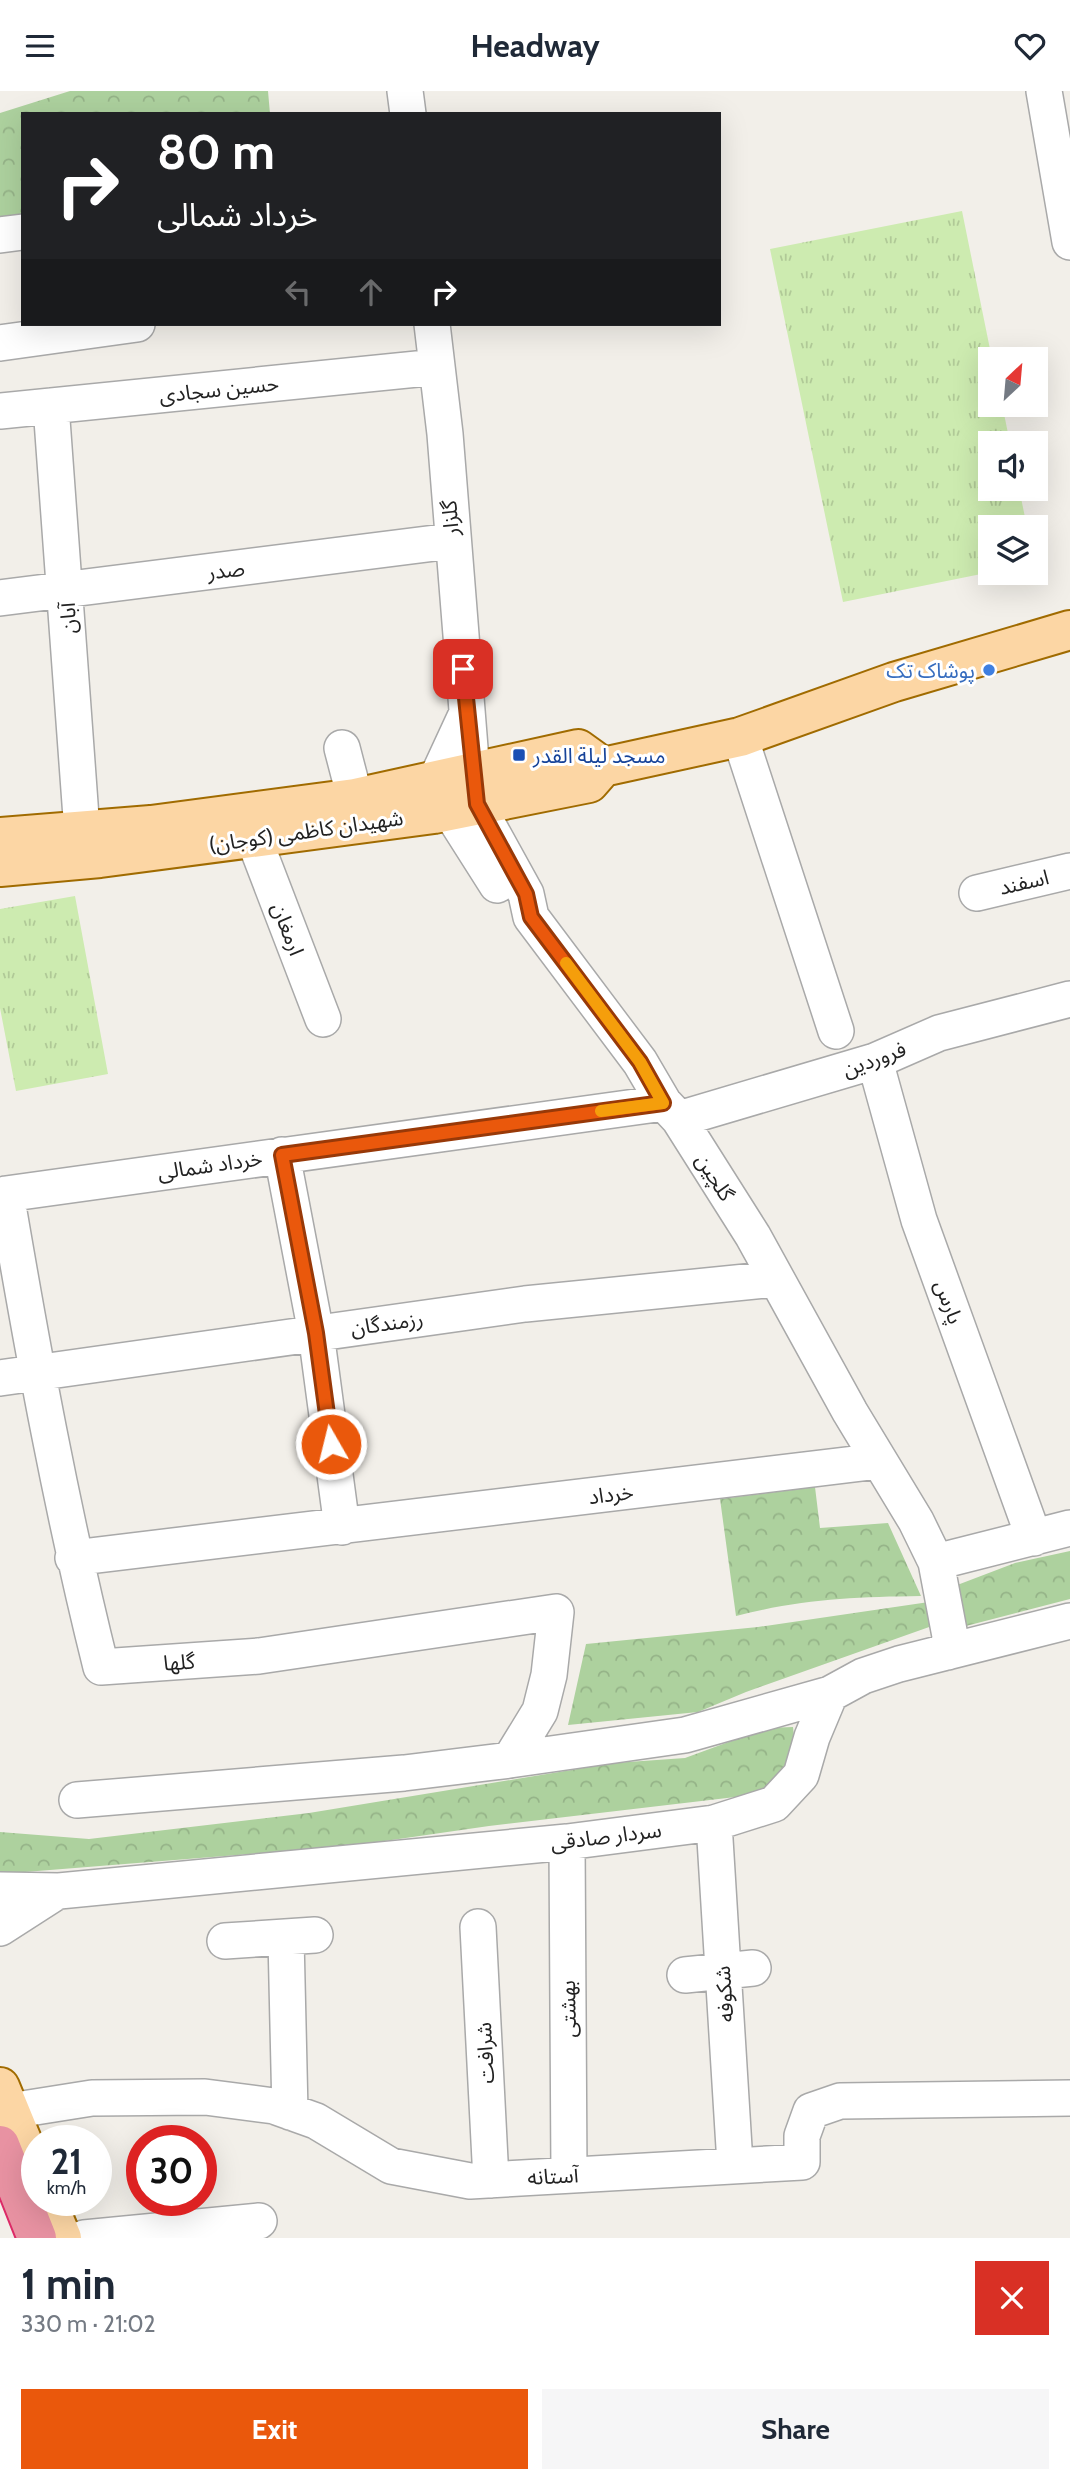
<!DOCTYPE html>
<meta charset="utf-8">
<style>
body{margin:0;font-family:Cabin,"Noto Sans Arabic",sans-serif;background:#f6f6f7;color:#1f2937;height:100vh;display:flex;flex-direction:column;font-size:26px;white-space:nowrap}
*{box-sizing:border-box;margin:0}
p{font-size:23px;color:#747a83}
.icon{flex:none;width:38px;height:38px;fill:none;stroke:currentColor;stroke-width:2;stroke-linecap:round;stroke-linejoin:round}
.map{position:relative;height:2147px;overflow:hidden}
.drawer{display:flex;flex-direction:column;background:#fff;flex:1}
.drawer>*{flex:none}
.banner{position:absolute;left:21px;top:21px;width:700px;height:214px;border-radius:0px;box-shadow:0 7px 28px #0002;background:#202124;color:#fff;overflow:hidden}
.needle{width:46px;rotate:26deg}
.controls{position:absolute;left:978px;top:256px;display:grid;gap:14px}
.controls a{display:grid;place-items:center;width:70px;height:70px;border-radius:0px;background:#fff;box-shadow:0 7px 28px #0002;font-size:35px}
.speed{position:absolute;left:21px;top:2034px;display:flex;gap:14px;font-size:35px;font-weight:700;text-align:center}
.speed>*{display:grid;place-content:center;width:91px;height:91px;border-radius:50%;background:#fff;box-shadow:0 7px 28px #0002;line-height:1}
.speed small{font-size:18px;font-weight:400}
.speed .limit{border:10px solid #d22;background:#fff;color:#111}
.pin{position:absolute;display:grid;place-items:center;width:60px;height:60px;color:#fff;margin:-30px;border-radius:14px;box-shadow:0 4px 10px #0006}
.me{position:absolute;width:77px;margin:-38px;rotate:352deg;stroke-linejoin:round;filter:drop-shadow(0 0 5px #0008)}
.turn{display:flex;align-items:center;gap:24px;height:147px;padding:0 21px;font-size:32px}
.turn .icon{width:91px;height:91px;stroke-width:2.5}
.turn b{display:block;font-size:49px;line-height:60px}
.lanes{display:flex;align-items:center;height:66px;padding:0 21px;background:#0003;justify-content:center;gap:35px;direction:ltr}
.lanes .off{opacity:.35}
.round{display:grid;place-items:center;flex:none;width:74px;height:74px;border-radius:0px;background:#f6f6f7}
.overview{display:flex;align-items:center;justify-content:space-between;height:119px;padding:0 21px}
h1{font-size:42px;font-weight:800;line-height:52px}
.button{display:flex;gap:14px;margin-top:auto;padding:14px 21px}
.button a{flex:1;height:80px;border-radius:0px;background:#ea580c;color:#fff;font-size:28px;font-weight:800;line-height:80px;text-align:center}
.button a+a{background:#f6f6f7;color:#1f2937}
header{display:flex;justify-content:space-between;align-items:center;height:91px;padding:0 21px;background:#fff;font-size:32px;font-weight:800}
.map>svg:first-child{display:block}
.grass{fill:url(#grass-tufts)}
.forest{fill:url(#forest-crowns)}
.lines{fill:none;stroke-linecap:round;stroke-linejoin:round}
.minor-casing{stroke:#a9a9a9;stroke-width:38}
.major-casing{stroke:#a06b00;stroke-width:42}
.highway-casing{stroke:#dc2a67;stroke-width:42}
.minor{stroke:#fff;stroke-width:35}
.major{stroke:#fcd6a4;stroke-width:38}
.highway{stroke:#e892a2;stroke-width:38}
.route-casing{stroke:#983908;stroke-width:18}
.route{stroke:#ea580c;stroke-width:12}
.slow{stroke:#f59e0b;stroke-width:12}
.shop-dot{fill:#3f7fe0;stroke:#fff;stroke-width:2.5}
.transit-dot{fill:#1a4fb4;stroke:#fff;stroke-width:2.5}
.labels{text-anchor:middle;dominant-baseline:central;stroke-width:6;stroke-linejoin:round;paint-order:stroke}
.street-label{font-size:21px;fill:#222;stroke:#fff}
.shop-label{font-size:21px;fill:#366cbe;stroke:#fff;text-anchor:end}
.transit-label{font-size:21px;fill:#164399;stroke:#fff;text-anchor:start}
</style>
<header><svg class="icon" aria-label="menu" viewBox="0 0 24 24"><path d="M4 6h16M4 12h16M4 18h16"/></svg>Headway<svg class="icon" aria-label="heart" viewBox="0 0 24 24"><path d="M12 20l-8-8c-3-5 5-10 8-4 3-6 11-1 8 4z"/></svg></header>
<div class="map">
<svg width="1070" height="2147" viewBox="0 0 1070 2147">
<defs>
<pattern id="grass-tufts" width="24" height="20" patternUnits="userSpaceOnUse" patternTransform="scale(1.75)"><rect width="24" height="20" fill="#cdebb0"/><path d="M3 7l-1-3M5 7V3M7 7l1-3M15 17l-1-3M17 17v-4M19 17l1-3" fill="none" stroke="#b0c997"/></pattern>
<pattern id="forest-crowns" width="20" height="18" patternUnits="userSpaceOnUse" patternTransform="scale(1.75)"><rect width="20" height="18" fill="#add19e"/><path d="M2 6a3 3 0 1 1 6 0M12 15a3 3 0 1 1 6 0" fill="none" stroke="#95b388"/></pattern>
</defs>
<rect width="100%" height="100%" fill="#f2efe9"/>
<path class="grass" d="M962,120L992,268L990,313H1002L1010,352H990V397H1019L1027,436H990L991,481L843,511L770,158Z
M75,805L108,983L16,1000L0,917V818Z"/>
<path class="forest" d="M70,0H268L270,23H23V128L0,131V22Z
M815,1396L820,1437L888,1432L921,1505C853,1506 802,1508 736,1525L720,1408Z
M1070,1460V1508L962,1536L952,1496L1015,1472Z
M929,1511L932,1535L746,1601L698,1621L568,1634L586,1553L758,1536Z
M793,1636C798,1675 789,1680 761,1703L489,1735L350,1755L0,1783V1741L89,1748L309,1722L614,1672L685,1667L767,1637Z"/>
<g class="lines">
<defs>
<path id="minor" d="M405,0L408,23
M1044,0L1070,151
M0,144L23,141
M432,233L445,343L472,682L477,714L526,803L531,826L640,971L664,1012L679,1028L753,1145L850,1321L916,1430L936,1471L950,1545L948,1561
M0,252L137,233
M51,315L82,740
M0,320L437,276
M0,507L451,450
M467,622L436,689L450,720L497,794
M740,646L836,940
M342,657L355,707
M254,748L323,928
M977,802L1070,780
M875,970L919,1129L1034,1447
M679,1028L875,970L939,942L1070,908
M282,1064L316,1242L342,1436
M0,1287L525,1213L776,1188
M73,1467L879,1370
M936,1471L1070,1437
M510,1669L540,1620L549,1584L556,1521L259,1565L101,1576C62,1420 33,1262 6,1103L664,1012
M77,1709L404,1682L510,1669L685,1644L830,1603
M714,1732L735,2073
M567,1751L569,2084
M0,1799L59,1800L567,1751L714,1732L774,1713L801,1684L812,1646L830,1603L863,1585L899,1573L1070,1530
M478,1836L491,2089
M0,1837L56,1801
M286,1847L290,2021
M225,1850L315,1844
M685,1884L753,1877
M10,2020L92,2007L205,2006L274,2015L316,2030L391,2075L470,2090L802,2071V2045L811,2020L840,2010L1070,2007
M84,2147L259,2130"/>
<path id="major" d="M0,746L151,734L355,707L578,658L603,676
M0,776L100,767L434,723L589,692L603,676L740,646L894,591L1070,539
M0,1996L37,2086
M46,2109L62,2147"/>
<path id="highway" d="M0,2054L37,2147"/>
</defs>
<use href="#minor" class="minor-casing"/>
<use href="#major" class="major-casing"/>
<use href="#highway" class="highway-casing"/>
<use href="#minor" class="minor"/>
<use href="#major" class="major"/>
<use href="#highway" class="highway"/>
</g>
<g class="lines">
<defs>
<path id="route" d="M331,1353L316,1242L282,1064L663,1012L640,971L531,826L526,803L477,713L463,578"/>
</defs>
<use href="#route" class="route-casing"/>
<use href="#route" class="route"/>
<path class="slow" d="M566,872L640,971L663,1012L601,1020"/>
</g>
<circle class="shop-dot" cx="989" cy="579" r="7"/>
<rect class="transit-dot" x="512" y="657" width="14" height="14" rx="3.5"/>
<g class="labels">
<g class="street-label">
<text transform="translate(219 298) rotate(-6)">حسین سجادی</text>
<text transform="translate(450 427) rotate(-94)">گلزار</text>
<text transform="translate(226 479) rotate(-7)">صدر</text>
<text transform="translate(68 527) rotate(-93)">آبان</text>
<text transform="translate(306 740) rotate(-8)">شهیدان کاظمی (کوجان)</text>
<text transform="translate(1024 791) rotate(-13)">اسفند</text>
<text transform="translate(288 838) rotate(69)">ارمغان</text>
<text transform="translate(874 968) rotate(-20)">فروردین</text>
<text transform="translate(210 1074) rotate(-8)">خرداد شمالی</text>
<text transform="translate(715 1086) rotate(57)">گلچین</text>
<text transform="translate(949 1211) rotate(70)">پارس</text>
<text transform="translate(387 1232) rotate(-8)">رزمندگان</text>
<text transform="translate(611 1403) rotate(-7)">خرداد</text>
<text transform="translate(179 1571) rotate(-4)">گلها</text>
<text transform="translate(606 1745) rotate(-7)">سردار صادقی</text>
<text transform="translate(724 1903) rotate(-94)">شکوفه</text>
<text transform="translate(568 1918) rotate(-91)">بهشتی</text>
<text transform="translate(485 1962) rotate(-93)">شرافت</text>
<text transform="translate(553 2085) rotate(-3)">آستانه</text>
</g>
<g class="shop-label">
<text x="975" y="579">پوشاک تک</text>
</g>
<g class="transit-label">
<text x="533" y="664">مسجد لیلة القدر</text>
</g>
</g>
</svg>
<div class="controls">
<a><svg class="needle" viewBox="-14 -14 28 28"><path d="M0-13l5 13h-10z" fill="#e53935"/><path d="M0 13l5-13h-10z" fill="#747a83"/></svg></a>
<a><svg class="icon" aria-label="sound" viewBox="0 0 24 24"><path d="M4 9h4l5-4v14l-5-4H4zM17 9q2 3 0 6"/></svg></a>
<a><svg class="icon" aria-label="layers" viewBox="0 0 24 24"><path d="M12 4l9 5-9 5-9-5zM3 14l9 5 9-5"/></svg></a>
</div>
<div class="speed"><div>21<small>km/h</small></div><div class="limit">30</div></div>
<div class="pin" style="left:463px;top:578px;background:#d93025"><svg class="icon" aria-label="arrive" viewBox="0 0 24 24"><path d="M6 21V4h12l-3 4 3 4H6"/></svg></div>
<svg class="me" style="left:331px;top:1353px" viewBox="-20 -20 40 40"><circle r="17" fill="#ea580c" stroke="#fff" stroke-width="3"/><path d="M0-11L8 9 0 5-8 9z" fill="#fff"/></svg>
<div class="banner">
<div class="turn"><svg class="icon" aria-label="right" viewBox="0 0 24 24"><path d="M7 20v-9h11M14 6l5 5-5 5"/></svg><div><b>80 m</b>خرداد شمالی</div></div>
<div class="lanes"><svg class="icon off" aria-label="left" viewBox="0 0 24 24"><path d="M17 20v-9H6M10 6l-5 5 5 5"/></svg><svg class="icon off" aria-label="ahead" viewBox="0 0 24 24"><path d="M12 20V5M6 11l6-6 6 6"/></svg><svg class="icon" aria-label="right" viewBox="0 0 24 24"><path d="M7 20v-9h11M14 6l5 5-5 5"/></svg></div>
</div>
</div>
<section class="drawer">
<div class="overview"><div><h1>1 min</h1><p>330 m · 21:02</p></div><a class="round" style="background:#d93025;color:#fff"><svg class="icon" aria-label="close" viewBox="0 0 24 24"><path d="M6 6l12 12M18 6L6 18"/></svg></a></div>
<div class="button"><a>Exit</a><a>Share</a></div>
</section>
